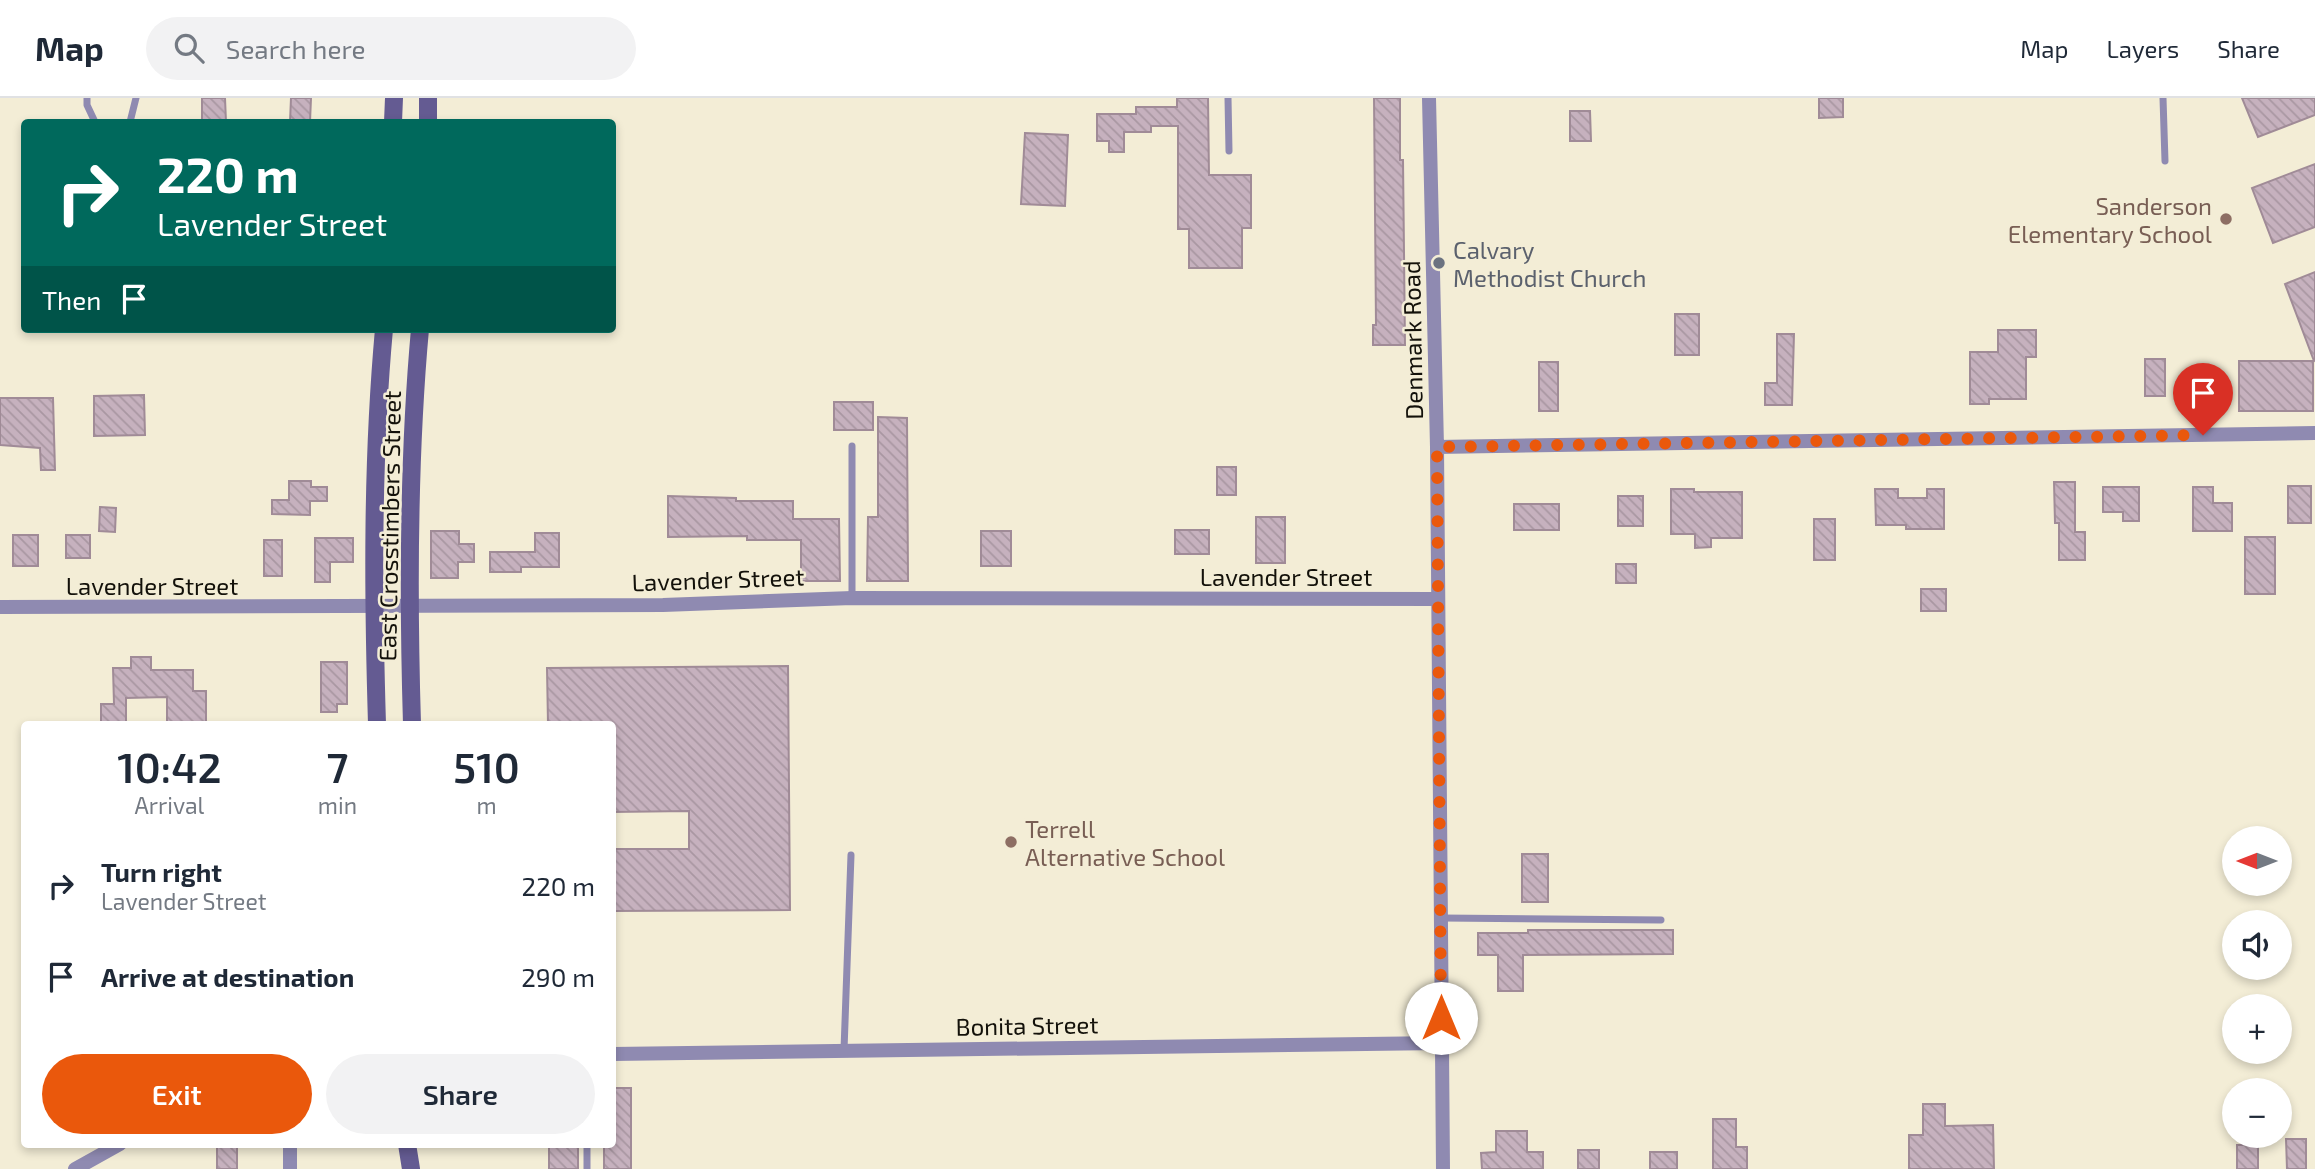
<!DOCTYPE html>
<meta charset="utf-8">
<style>
body{margin:0;font-family:"Exo 2",sans-serif;background:#f2f2f3;color:#1f2937;height:100vh;display:flex;flex-direction:column;font-size:26px;white-space:nowrap}
*{box-sizing:border-box;margin:0}
p{font-size:23px;color:#747a83}
.icon{flex:none;width:38px;height:38px;fill:none;stroke:currentColor;stroke-width:2;stroke-linecap:round;stroke-linejoin:round}
.map{position:relative;flex:1;overflow:hidden}
.side{position:absolute;left:21px;top:623px;width:595px;height:427px;display:flex;flex-direction:column;background:#fff;border-radius:7px;box-shadow:0 4px 10px #0003}
.side>*{flex:none}
.hud{position:absolute;left:21px;top:21px;width:595px;height:214px;border-radius:7px;box-shadow:0 4px 10px #0003;background:#00695c;color:#fff;overflow:hidden}
.needle{width:46px;rotate:270deg}
.tools{position:absolute;left:2222px;top:728px;display:grid;gap:14px}
.tools a{display:grid;place-items:center;width:70px;height:70px;border-radius:50%;background:#fff;box-shadow:0 4px 10px #0003;font-size:35px}
.pin{position:absolute;display:grid;place-items:center;width:60px;height:60px;color:#fff;margin:-72px -30px;border-radius:50% 50% 50% 0;rotate:-45deg;box-shadow:0 0 7px #0007}
.pin .icon{rotate:45deg}
.me{position:absolute;width:77px;margin:-38px;rotate:0deg;stroke-linejoin:round;filter:drop-shadow(0 0 5px #0008)}
.turn{display:flex;align-items:center;gap:24px;height:147px;padding:0 21px;font-size:32px}
.turn .icon{width:91px;height:91px;stroke-width:2.5}
.turn b{display:block;font-size:49px;line-height:60px}
.then{display:flex;align-items:center;height:66px;padding:0 21px;background:#0003;gap:14px;font-size:26px}
.eta{display:flex;justify-content:space-evenly;align-items:center;height:119px;text-align:center}
.eta b{font-size:42px;font-weight:600;line-height:49px}
.cta{display:flex;gap:14px;margin-top:auto;padding:14px 21px}
.cta a{flex:1;height:80px;border-radius:42px;background:#ea580c;color:#fff;font-size:28px;font-weight:600;line-height:80px;text-align:center}
.cta a+a{background:#f2f2f3;color:#1f2937}
ul{padding:0;list-style:none}
li{display:flex;align-items:center;gap:21px;height:91px;padding:0 21px}
li div{flex:1}
li b{display:block;font-size:26px}
li em{font-style:normal}
header{display:flex;align-items:center;gap:42px;box-sizing:border-box;height:98px;padding:0 35px;background:#fff;border-bottom:2px solid #e0e1e3}
header strong{font-size:33px}
nav{display:flex;gap:38px;margin-inline-start:auto;font-size:24px}
.search{width:490px;height:63px;background:#f2f2f3;display:flex;align-items:center;gap:18px;box-sizing:border-box;padding:0 24px;border-radius:38px;color:#747a83;font-size:26px}
.map>svg:first-child{display:block}
.building{fill:url(#building-back-hatch);stroke:#a08b97;stroke-width:2}
.lines{fill:none;stroke-linecap:round;stroke-linejoin:round}
.lane{stroke:#8f8ab1;stroke-width:7}
.street{stroke:#8f8ab1;stroke-width:14}
.secondary{stroke:#645b92;stroke-width:18}
.route{stroke:#ea580c;stroke-width:12;stroke-dasharray:0 21.6}
.education-dot{fill:#8d6e63;stroke:#f3edd6;stroke-width:2.5}
.worship-dot{fill:#6b7280;stroke:#f3edd6;stroke-width:2.5}
.labels{text-anchor:middle;dominant-baseline:central;stroke-width:5;stroke-linejoin:round;paint-order:stroke}
.education-label{font-size:24px;fill:#785e54;stroke:#f3edd6;text-anchor:end}
.worship-label{font-size:24px;fill:#5b616d;stroke:#f3edd6;text-anchor:start}
.street-label{font-size:24px;fill:#13110a;stroke:#f3edd6}
</style>
<header>
<strong>Map</strong>
<div class="search"><svg class="icon" aria-label="search" viewBox="0 0 24 24"><circle cx="10" cy="10" r="6"/><path d="M15 15l6 6"/></svg>Search here</div>
<nav><a>Map</a><a>Layers</a><a>Share</a></nav>
</header>
<div class="map">
<svg width="2315" height="1071" viewBox="0 0 2315 1071">
<defs>
<pattern id="building-back-hatch" width="6" height="6" patternUnits="userSpaceOnUse" patternTransform="scale(1.75)"><rect width="6" height="6" fill="#c6b1be"/><path d="M-1 5l2 2M0 0l6 6M5-1l2 2" fill="none" stroke="#a997a2"/></pattern>
</defs>
<rect width="100%" height="100%" fill="#f3edd6"/>
<path class="building" d="M202,0H225L226,24H202Z
M291,0H311L310,24H290Z
M1177,0H1208L1209,77H1251V130H1242V170H1189V131H1178V28H1151V34H1124V54H1109V43H1097V16H1136V9H1177Z
M1374,0H1400V62H1403L1405,247H1373V227H1376Z
M1819,0H1843V19L1819,20Z
M2242,0H2315V17L2258,39Z
M1570,13H1590L1591,43H1570Z
M1025,35L1068,37L1065,108L1021,106Z
M2315,66V129L2273,145L2252,90Z
M2315,174V262L2314,263L2285,186Z
M1675,216H1699V257H1675Z
M1998,232H2036V259H2026V301H1989V306H1970V254H1998Z
M1777,236H1794L1792,307H1765V285H1777Z
M2145,261H2165V298H2145Z
M2239,263H2313V313H2239Z
M1539,264H1558V313H1539Z
M144,297L145,337L94,338V298Z
M0,300H53L55,372H41L40,350L0,347Z
M834,304H873V332H834Z
M878,319L907,320L908,483H867L868,419H878Z
M1217,369H1236V397H1217Z
M289,383H311V389H327V403H310V417L272,416V402H289Z
M2054,384H2075V434H2085V462H2059V425H2055Z
M2288,388H2311V425H2288Z
M2103,389H2139V423H2123V414H2103Z
M2193,389H2213V405H2232V433H2193Z
M1671,391H1694V394H1742V440H1711V449L1695,450V436H1671Z
M1875,391H1898V400H1927V391H1944V431H1906V427H1876Z
M668,398L736,400V403H793V421H839L840,483H801V442H747V438L668,439Z
M1618,398H1643V428H1618Z
M1514,406H1559V432H1514Z
M100,409L116,410L115,434L99,433Z
M1256,419H1285V465H1256Z
M1814,421H1835V462H1814Z
M1175,432H1209V456H1175Z
M431,433H459V446H474V464H458V480H431Z
M981,433H1011V468H981Z
M535,435H559V469H521V474H490V454H535Z
M13,437H38V468H13Z
M66,437H90V460H66Z
M2245,439H2275V496H2245Z
M315,440H353V464H330V484H315Z
M264,442H282V478H264Z
M1616,466H1636V485H1616Z
M1921,491H1946V513H1921Z
M131,559H151V572H193V593H206V626H167V599L126,600V626H101V606H114L113,570H131Z
M321,564H347V606H337V614H321Z
M788,568L790,812L612,813V751H689V713L612,714V626H548L547,570Z
M1522,756H1548V804H1522Z
M1528,832H1673V856L1523,857V893H1498V857H1478V835H1528Z
M612,990H631V1071H604V1046H612Z
M1923,1006H1945V1028L1993,1027L1994,1071H1909V1037H1923Z
M1713,1021H1736V1049H1747V1071H1713Z
M1496,1033H1527V1054H1543V1071H1482L1481,1055L1496,1054Z
M2286,1041H2306V1071H2287Z
M217,1046H237V1071H217Z
M549,1046H578V1071H549Z
M2237,1047H2258V1071H2237Z
M1578,1052H1599V1071H1578Z
M1650,1054H1677V1071H1650Z"/>
<g class="lines">
<path class="lane" d="M87,0V7L95,24
M1228,0L1229,53
M2163,0L2165,63
M130,24L136,0
M852,348V500
M1441,820L1661,822
M844,952L851,757
M587,1046V1071"/>
<path class="street" d="M1429,0L1437,349L1443,1071
M1437,349L2315,335
M0,509L663,507L852,500L1438,501
M612,956L1442,945
M290,1046V1071
M75,1071L120,1046"/>
<path class="secondary" d="M393,24L394,0
M428,24V0
M377,626C373,494 372,363 384,231
M412,626C408,494 408,363 420,231
M407,1046L411,1071"/>
</g>
<g class="lines">
<path class="route" d="M1441,920L1437,349L2203,337"/>
</g>
<g class="education-dot">
<circle cx="2226" cy="121" r="7"/>
<circle cx="1011" cy="744" r="7"/>
</g>
<circle class="worship-dot" cx="1439" cy="165" r="7"/>
<g class="labels">
<g class="education-label">
<text x="2212" y="107">Sanderson<tspan x="2212" dy="28">Elementary School</tspan></text>
<text x="1025" y="730" text-anchor="start">Terrell<tspan x="1025" dy="28">Alternative School</tspan></text>
</g>
<g class="worship-label">
<text x="1453" y="151">Calvary<tspan x="1453" dy="28">Methodist Church</tspan></text>
</g>
<g class="street-label">
<text transform="translate(1412 242) rotate(-91)">Denmark Road</text>
<text transform="translate(389 428) rotate(-89)">East Crosstimbers Street</text>
<text x="1286" y="478">Lavender Street</text>
<text transform="translate(718 481) rotate(-2)">Lavender Street</text>
<text x="152" y="487">Lavender Street</text>
<text transform="translate(1027 927) rotate(-1)">Bonita Street</text>
</g>
</g>
</svg>
<div class="tools">
<a><svg class="needle" viewBox="-14 -14 28 28"><path d="M0-13l5 13h-10z" fill="#e53935"/><path d="M0 13l5-13h-10z" fill="#747a83"/></svg></a>
<a><svg class="icon" aria-label="sound" viewBox="0 0 24 24"><path d="M4 9h4l5-4v14l-5-4H4zM17 9q2 3 0 6"/></svg></a>
<a>+</a>
<a>−</a>
</div>
<div class="pin" style="left:2203px;top:337px;background:#d93025"><svg class="icon" aria-label="arrive" viewBox="0 0 24 24"><path d="M6 21V4h12l-3 4 3 4H6"/></svg></div>
<svg class="me" style="left:1441px;top:920px" viewBox="-20 -20 40 40"><circle r="19" fill="#fff"/><path d="M0-13L10 11 0 6-10 11z" fill="#ea580c"/></svg>
<div class="hud">
<div class="turn"><svg class="icon" aria-label="right" viewBox="0 0 24 24"><path d="M7 20v-9h11M14 6l5 5-5 5"/></svg><div><b>220 m</b>Lavender Street</div></div>
<div class="then">Then<svg class="icon" aria-label="arrive" viewBox="0 0 24 24"><path d="M6 21V4h12l-3 4 3 4H6"/></svg></div>
</div>
<section class="side">
<div class="eta">
<div><b>10:42</b><p>Arrival</p></div>
<div><b>7</b><p>min</p></div>
<div><b>510</b><p>m</p></div>
</div>
<ul>
<li><svg class="icon" aria-label="right" viewBox="0 0 24 24"><path d="M7 20v-9h11M14 6l5 5-5 5"/></svg><div><b>Turn right</b><p>Lavender Street</p></div><em>220 m</em></li>
<li><svg class="icon" aria-label="arrive" viewBox="0 0 24 24"><path d="M6 21V4h12l-3 4 3 4H6"/></svg><div><b>Arrive at destination</b></div><em>290 m</em></li>
</ul>
<div class="cta"><a>Exit</a><a>Share</a></div>
</section>
</div>
